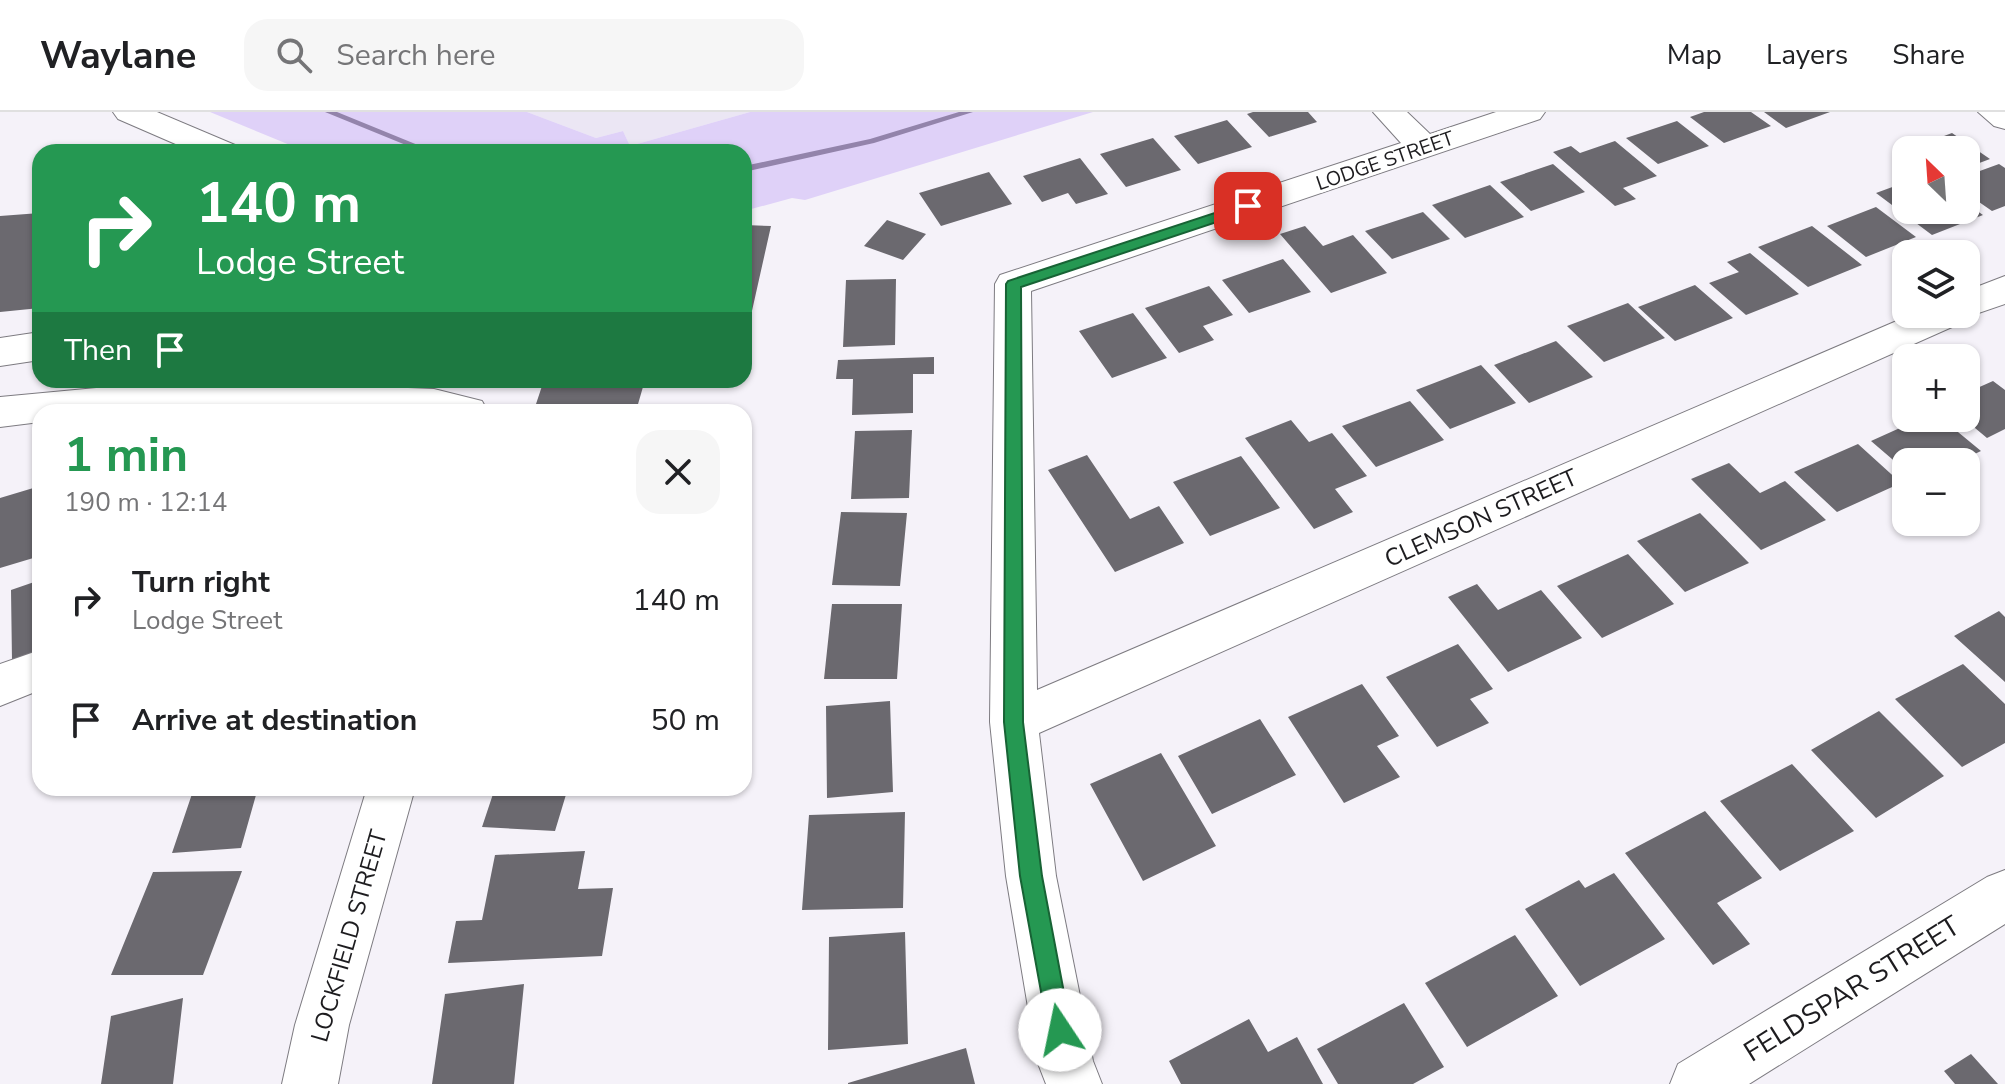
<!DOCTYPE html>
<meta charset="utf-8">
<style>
body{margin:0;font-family:"Nunito Sans",sans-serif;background:#f6f6f6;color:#202124;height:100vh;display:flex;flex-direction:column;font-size:30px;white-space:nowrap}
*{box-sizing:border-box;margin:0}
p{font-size:26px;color:#757577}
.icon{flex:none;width:44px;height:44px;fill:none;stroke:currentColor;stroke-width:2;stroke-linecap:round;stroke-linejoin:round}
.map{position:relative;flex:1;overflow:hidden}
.side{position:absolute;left:32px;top:292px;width:720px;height:392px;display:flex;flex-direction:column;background:#fff;border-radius:24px;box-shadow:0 2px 6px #0004}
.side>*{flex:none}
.guide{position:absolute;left:32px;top:32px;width:720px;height:244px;border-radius:24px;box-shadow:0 2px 6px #0004;background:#259852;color:#fff;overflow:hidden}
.needle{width:52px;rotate:335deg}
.controls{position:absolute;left:1892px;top:24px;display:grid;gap:16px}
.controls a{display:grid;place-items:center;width:88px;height:88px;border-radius:16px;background:#fff;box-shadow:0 2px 6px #0004;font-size:40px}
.pin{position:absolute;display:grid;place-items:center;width:68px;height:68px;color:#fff;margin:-34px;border-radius:16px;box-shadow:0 4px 12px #0006}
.me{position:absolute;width:88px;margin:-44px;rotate:349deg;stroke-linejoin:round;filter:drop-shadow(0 0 6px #0008)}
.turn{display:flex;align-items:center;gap:28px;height:168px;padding:0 32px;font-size:36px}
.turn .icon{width:104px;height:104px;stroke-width:2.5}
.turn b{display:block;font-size:56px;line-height:68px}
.then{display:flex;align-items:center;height:76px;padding:0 32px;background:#0003;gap:16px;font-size:30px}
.round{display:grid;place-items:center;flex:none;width:84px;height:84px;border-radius:24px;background:#f6f6f6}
.overview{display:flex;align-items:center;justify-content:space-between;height:136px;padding:0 32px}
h1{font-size:48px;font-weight:700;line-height:60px;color:#259852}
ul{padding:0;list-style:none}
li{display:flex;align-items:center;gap:24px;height:120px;padding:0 32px}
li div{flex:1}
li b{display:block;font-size:30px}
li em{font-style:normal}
header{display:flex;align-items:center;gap:48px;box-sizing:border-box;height:112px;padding:0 40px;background:#fff;border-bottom:2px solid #e0e0e0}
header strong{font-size:38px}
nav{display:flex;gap:44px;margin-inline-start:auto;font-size:28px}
.search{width:560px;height:72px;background:#f6f6f6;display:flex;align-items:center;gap:20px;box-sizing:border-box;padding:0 28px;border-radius:24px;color:#757577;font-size:30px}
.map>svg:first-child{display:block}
.built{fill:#ebe6f4}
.green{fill:#dfd1f8}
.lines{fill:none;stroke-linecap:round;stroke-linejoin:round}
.stream{fill:#9384ab;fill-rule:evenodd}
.building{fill:#6b696f}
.minor-casing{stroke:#7d7b81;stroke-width:2}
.minor{fill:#fff;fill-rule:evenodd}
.route{fill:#259852;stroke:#186335;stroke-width:2}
.labels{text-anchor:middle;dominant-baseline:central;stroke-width:6;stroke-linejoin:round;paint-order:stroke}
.far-street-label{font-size:20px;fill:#1d1c1f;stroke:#fff}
.street-label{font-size:24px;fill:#1d1c1f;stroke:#fff}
.near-street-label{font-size:28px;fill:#1d1c1f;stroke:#fff}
</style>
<header>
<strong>Waylane</strong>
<div class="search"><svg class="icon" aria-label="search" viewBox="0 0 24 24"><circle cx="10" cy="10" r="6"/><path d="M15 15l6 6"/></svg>Search here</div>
<nav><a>Map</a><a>Layers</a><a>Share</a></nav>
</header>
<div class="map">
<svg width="2005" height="972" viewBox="0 0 2005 972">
<rect width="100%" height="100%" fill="#f5f2f9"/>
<path class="built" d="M527,0H750L630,34L623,19L596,26Z"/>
<path class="green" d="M210,0H527L596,26L623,19L630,34L750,0H1093L805,88L792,86L744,99V40H307Z"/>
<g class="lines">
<path class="stream" d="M325,0H337L435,40H423Z
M959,0H973L874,31L744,60V54L870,27Z"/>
</g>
<path class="building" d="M1253,0H1308L1317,10L1269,25L1247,2Z
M1704,0H1751L1771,14L1724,31L1690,5Z
M1764,0H1830L1786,16Z
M1227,8L1252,35L1198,52L1174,24Z
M1677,9L1709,34L1658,52L1626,26Z
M1952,21L1990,47L1966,56V38H1939L1928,30Z
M1153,26L1181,58L1126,75L1100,42Z
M1615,29L1657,64L1623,76L1636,87L1615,94L1553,40L1571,34L1580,41Z
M1080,46L1108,82L1076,92L1068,81L1042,90L1023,64Z
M1553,52L1585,80L1531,99L1500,70Z
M1999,52L2005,56V94L1992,99L1966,81V64Z
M989,60L1012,92L941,114L919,81Z
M1906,70V98H1966V91L1983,103L1932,123L1876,81Z
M1490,73L1524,105L1465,126L1432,93Z
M1876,95L1916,125L1866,145L1827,114Z
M1423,100L1450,127L1392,147L1365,119Z
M40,101V196L0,200V104Z
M887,108L926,122L903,148L864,134Z
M744,113L771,114L745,230L744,229Z
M1305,114L1323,134L1353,123L1387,161L1331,181L1280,122Z
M1812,114L1862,153L1808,175L1758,135Z
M1750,141L1799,182L1746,203L1709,171L1739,160L1727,150Z
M1283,147L1311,180L1249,201L1222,168Z
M896,167L895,233L843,235L846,168Z
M1695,173L1733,206L1675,229L1638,195Z
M1209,174L1233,203L1203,214L1214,228L1179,241L1145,196Z
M1628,191L1665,226L1604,250L1567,214Z
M1133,201L1167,246L1112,266L1079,219Z
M1556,229L1593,265L1529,291L1494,253Z
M934,245V262H913V301L852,303L853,267H836L838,248Z
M1481,253L1516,291L1450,317L1416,278Z
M544,268H645L636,299L535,295Z
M1993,269L2005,278V317L1987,326L1963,306H1966V281Z
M1410,289L1444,328L1376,355L1342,314Z
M1922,306H1941L1981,339L1958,350H1906V359L1871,329Z
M1291,308L1309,330L1332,321L1367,364L1335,377L1353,400L1314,417L1245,326Z
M912,318L909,386L851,387L855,319Z
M1858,332L1901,371L1837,400L1794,360Z
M1087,343L1130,407L1159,394L1184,431L1115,460L1048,358Z
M1241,344L1280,396L1210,424L1173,370Z
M1729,351L1760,381L1785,369L1826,408L1761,438L1691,367Z
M40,374V444L0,456V386Z
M841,400L907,401L900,474L832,473Z
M1700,401L1749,451L1685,480L1637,429Z
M1628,442L1674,492L1602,526L1557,474Z
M40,468V540L12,549L11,478Z
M1477,472L1498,498L1541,478L1582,526L1508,560L1448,485Z
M832,492H902L897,567H824Z
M1999,499L2005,505V570L1954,524Z
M1458,532L1493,577L1470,587L1489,611L1437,635L1386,565Z
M1963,552L2005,592V631L1962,655L1895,587Z
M1362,572L1399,624L1377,634L1400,665L1344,691L1288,605Z
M890,589L893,680L827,686L826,594Z
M1879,599L1944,664L1876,706L1811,638Z
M1260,607L1296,663L1212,702L1178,644Z
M1161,641L1216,734L1143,769L1090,672Z
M1792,652L1854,719L1780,759L1720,689Z
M194,676H258L241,736L172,741Z
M495,676H568L555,719L482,715Z
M1705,699L1762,766L1717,791L1750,832L1713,853L1625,741Z
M905,700L903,796L802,798L809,703Z
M585,739L578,777L613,776L602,844L448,851L456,809L482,808L495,743Z
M242,759L203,863H111L153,760Z
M1614,761L1665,827L1580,874L1525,797L1579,768L1585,776Z
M905,820L908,932L828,938L829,825Z
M1515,823L1558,884L1467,935L1425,871Z
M524,872L514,972H432L445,882Z
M183,886L173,972H101L111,904Z
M1404,891L1444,955L1413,972H1338L1317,937Z
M1249,907L1268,940L1297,925L1323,972H1181L1169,949Z
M966,936L975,972H848V971Z
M1971,942L1998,972H1955L1944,959Z"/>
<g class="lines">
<defs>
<path id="minor" d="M113,0H157L235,33L239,40H194L118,7Z
M1373,0H1407L1430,22L1496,0H1545L1540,7L1031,179L1037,578L1913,202H1966V179L2005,164V192L1964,206L1961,211L1039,621L1056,764L1093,949L1102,972H1046L1037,949L1006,764L990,610L995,172L1000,163L1401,31Z
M1978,0H2005V17L1994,14Z
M40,220V248L0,254V226Z
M279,271L434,277L482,289L488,300H40V310L0,315V285L139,272Z
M40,538V578L0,594V552Z
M367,676H415L349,913L338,972H282L295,913Z
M2005,758V812L1749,972H1670L1678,952L1987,765Z"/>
</defs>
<use href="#minor" class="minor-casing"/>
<use href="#minor" class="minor"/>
</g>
<path class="route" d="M1248,90L1255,94L1253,98L1021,175L1023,610L1042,764L1071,918L1068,926L1060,930L1052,926L1048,918L1020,764L1004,610L1006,172L1008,169Z"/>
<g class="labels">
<g class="far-street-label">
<text transform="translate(1385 49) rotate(-19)">LODGE STREET</text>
</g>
<g class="street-label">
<text transform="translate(1481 406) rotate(-24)">CLEMSON STREET</text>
<text transform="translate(349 824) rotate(-74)">LOCKFIELD STREET</text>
</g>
<g class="near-street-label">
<text transform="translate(1852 877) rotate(-32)">FELDSPAR STREET</text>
</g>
</g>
</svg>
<div class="controls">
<a><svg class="needle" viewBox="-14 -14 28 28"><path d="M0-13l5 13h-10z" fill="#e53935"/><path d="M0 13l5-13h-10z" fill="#757577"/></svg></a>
<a><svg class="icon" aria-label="layers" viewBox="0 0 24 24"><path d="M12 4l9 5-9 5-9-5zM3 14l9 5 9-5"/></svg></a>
<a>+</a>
<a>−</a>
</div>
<div class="pin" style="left:1248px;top:94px;background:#d93025"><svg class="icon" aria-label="arrive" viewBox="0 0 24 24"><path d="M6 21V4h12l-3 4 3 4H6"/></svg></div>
<svg class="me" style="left:1060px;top:918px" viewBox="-20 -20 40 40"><circle r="19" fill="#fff"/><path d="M0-13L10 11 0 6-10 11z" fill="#259852"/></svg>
<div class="guide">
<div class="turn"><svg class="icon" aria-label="right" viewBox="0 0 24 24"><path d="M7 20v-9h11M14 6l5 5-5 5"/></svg><div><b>140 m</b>Lodge Street</div></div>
<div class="then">Then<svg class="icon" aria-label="arrive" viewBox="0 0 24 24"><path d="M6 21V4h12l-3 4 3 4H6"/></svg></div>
</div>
<section class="side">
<div class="overview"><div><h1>1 min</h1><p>190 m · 12:14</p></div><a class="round"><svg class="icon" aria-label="close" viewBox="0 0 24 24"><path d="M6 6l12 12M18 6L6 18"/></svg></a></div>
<ul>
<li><svg class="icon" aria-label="right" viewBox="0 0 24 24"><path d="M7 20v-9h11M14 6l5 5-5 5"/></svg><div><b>Turn right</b><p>Lodge Street</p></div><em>140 m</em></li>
<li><svg class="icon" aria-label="arrive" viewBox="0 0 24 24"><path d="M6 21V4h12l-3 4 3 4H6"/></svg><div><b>Arrive at destination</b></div><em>50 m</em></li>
</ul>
</section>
</div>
